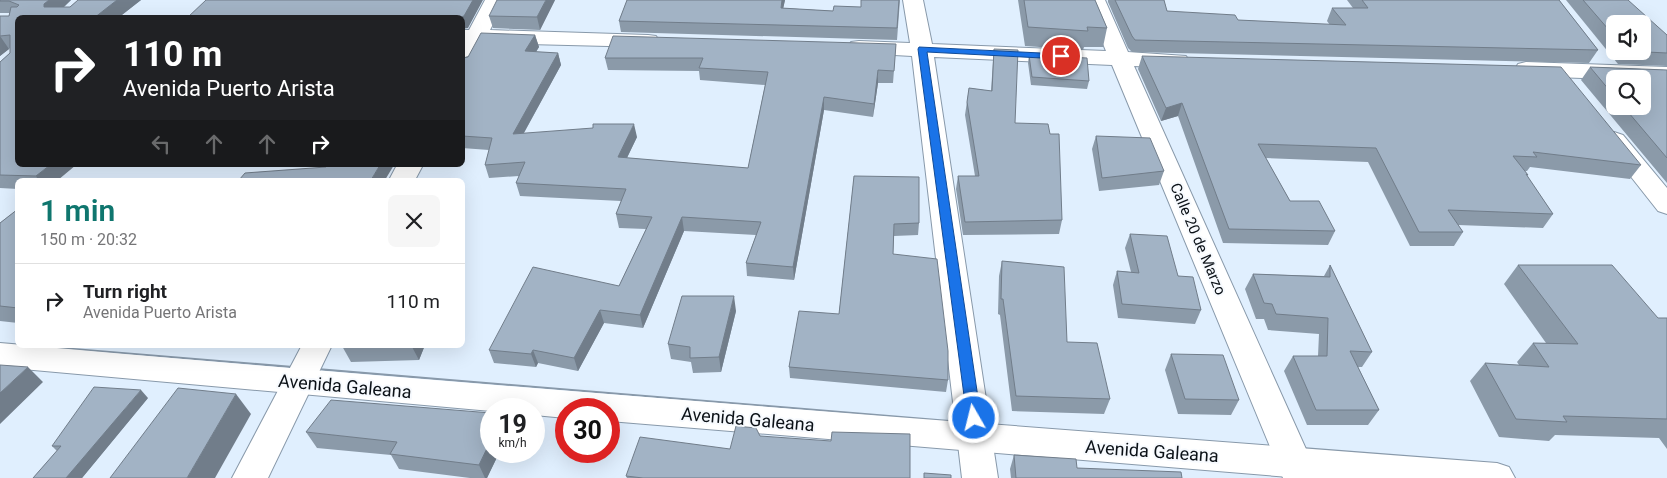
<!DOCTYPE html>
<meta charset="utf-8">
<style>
body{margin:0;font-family:Roboto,sans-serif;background:#f6f6f6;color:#202124;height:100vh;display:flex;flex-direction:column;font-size:19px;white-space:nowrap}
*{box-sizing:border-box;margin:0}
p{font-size:16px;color:#757577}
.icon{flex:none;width:28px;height:28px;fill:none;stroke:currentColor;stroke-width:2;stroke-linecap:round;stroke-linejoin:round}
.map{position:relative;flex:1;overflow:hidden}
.panel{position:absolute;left:15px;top:178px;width:450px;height:170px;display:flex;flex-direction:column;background:#fff;border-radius:8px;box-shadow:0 5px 20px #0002}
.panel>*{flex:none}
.guide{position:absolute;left:15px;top:15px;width:450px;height:152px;border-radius:8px;box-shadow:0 5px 20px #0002;background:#202124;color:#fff;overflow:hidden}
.controls{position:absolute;left:1606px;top:15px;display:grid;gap:10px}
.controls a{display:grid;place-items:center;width:45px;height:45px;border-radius:8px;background:#fff;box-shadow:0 5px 20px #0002;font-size:25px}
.speed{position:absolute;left:480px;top:398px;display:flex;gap:10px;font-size:25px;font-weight:700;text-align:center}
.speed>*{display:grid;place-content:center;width:65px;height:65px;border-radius:50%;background:#fff;box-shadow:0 5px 20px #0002;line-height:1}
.speed small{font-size:12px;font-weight:400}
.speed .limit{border:8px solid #d22;background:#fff;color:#111}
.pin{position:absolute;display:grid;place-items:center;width:42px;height:42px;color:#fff;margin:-21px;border:2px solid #fff;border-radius:50%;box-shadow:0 1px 5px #0007}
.me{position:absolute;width:55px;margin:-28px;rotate:352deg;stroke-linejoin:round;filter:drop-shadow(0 0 4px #0008)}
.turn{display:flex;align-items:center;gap:18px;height:105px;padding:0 25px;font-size:22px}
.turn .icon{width:65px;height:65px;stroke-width:2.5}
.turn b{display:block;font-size:35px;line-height:42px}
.lanes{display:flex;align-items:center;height:48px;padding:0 25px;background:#0003;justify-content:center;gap:25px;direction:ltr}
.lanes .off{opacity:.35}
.round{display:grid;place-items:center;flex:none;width:52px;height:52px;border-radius:8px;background:#f6f6f6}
.summary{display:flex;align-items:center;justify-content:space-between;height:85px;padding:0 25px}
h1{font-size:30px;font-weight:600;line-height:38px;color:#0f766e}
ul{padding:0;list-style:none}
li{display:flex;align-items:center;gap:15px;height:75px;padding:0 25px;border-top:1px solid #e0e0e0}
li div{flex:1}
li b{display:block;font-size:19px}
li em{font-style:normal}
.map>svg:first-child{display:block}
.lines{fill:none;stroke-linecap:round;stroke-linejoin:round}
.street-casing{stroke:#89a;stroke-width:2}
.secondary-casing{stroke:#89a;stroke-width:2}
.street{fill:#fff;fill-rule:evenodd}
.secondary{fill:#fff;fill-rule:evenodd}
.wall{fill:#8b9aa9;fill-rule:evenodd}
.shaded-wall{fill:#717d8a}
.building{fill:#a2b3c5;stroke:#717d8a}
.route{fill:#1a73e8;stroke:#114b97}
.labels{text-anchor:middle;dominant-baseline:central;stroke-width:4;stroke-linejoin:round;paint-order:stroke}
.street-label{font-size:15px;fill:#0b1117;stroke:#f7fafe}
.near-street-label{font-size:18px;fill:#0b1117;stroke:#f7fafe}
</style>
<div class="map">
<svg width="1667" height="478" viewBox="0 0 1667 478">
<rect width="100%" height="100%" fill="#e0effe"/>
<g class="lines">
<defs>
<path id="street" d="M485,0H505L490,30L648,35L656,36L659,41L656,46L648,47L484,43L470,69L462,70V30H469Z
M903,0H923L932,44L1106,51L1085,0H1105L1128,52L1186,56L1189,61L1186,66L1178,68L1134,66L1319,478H1283L1112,65L934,57L998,478H962L912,56L859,53L851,52L848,47L851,42L859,41L910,43Z
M1526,62L1667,67V81L1526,76L1518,74L1515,69L1518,64Z
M1614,132L1623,135L1667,188V214L1658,211L1602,140L1605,135Z
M397,165H423L415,180H389Z
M302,345H332L268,478H232Z"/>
<path id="secondary" d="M0,343C497,387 998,425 1497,463L1509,467L1515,478H1301L609,421V409H566V418L534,415V409H491V411L0,367Z"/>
</defs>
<use href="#street" class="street-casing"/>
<use href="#secondary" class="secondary-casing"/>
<use href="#street" class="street"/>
<use href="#secondary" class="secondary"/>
</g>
<path class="wall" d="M0,0H71L64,7H70L78,0H141L118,18H18V165L58,180H18V189L0,188V62L10,53V48L9,49L0,56V16H9L10,13H0Z
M555,0L540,30L493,28L489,16Z
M627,0H785L783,8L833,11L861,7L900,0L897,40L621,32L619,21Z
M1018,0H1095L1107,28L1103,47H1084L1083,50L1025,46Z
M1108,0H1164L1167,11L1238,20L1330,25L1327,21L1332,8H1353L1347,0H1559L1598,50L1589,63L1132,52L1128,48L1108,2Z
M1566,0H1628L1667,53V66L1618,64ZM1615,24L1642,51H1615Z
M535,35L539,47L536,52L558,53L561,65L524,133L637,137L627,158L748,168L765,85L700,80L699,71L608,70L605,58L896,44L893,83H878L873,117L824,110L794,280L747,276L746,263L756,235L684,231L643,328L604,323L578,371L538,363L536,367L494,363L489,350L619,286L646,229L619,228L616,214L621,201L520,196L516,183L519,176L489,178L485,165L489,150L462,148V58Z
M994,49L1015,123L1062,220L1059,234L963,235L956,189L958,176H975L965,115L969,88L991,91L993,61Z
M1029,55L1089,81L1087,89L1031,85L1028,63Z
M1142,56L1641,165L1630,179L1530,167L1527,171H1525L1528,175L1527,176L1553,214L1543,228L1458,225L1463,232L1454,246H1410L1368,162L1266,158L1290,201L1335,231L1328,245L1223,243L1178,116L1161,121L1138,69Z
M1590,67L1667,70V183L1581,80ZM1615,79L1642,106H1615Z
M1096,136L1164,171L1159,185L1099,191L1092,149Z
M854,176L919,223L918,235L894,236L893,254L948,380L946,392L790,378L789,367L839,314Z
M18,209V323L0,321V223Z
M1130,234L1178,276L1201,310L1195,324L1118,318L1113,285L1117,271L1131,272L1125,248Z
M1002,261L1110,399L1104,414L1012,411L1000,315L998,314L999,276Z
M1330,265L1372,352L1362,367H1358L1379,410L1368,425H1307L1284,371L1293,356H1318L1319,334L1268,330L1264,319H1256L1245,289L1253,274L1324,276Z
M1518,265L1658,318H1667V449L1659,438L1555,435L1549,441L1499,437L1470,381L1485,363L1519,365L1517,362L1533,343H1546L1504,284Z
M736,311L721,372L693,373L691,362L671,359L668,344Z
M343,345H425L419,360L351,362L342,346Z
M1171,354L1239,400L1231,415L1178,414L1165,370Z
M148,398L82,478H33L57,451L52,446Z
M306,432L491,451H500L487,478H470L399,469L391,455L317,448Z
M730,449L910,478H627L626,476Z
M1014,455L1077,468L1182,478H1011L1010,469Z"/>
<path class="shaded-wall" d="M49,0H71L53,17L44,7V4Z
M117,0H141L118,18H94Z
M473,0H483L468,28L462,29V18H457Z
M546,0H555L540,30L537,17Z
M782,0H785L781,19V8Z
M535,35L539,47L528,64L525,51Z
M0,36L9,49L0,56Z
M558,53L561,65L516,147L513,134Z
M878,70V83L873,117L874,104Z
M824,97V110L794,280L793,267Z
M1182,103L1178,116L1161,121L1166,108Z
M634,124L637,137L621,170L618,157Z
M50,165H76L58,180H38L36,176Z
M380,165H394L385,180H371Z
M682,217L684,231L643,328L640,315Z
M734,296L736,311L721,372L719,357Z
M600,310L604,323L578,371L574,358Z
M411,345H425L419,360Z
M533,350L538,363L536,367L531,354Z
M28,367L43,382L0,424V393Z
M141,390L148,398L82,478H66Z
M236,394L251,414L215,478H187Z
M491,440V451H500L487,478H485L479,465Z"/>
<path class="building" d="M0,0H49L44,4V7H70L78,0H117L94,18H18V165H50L36,176L0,175V62L10,53V35L0,36V16H9L11,7H17L19,5L9,1H0Z
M206,0H473L464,16L457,18H187Z
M497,0H546L537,17L489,16Z
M627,0H782L781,8L833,11L834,6L861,7V0H899L897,28L619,21Z
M1024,0H1095L1107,28L1087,27L1088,31L1028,27Z
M1115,0H1164L1167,11L1235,15L1238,20L1346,25L1332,8H1368L1362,0H1559L1598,50L1135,40L1132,36Z
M1583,0H1628L1667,35V53L1627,51H1642V24H1615V37Z
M481,33L535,35L525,51L558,53L513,134L593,128V124H634L618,157L748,168L768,72L699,68L703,58H605L613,36L896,44L894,71L878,70L874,104L824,97L793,267L746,263L761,222L682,217L640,315L600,310L574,358L533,350L531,354L489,350L533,267L619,286L652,217L616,214L626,189L516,183L525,162L485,165L492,138L462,136V58L468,57Z
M994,49L1018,50L1015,123L1048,124L1050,134H1059L1062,220L965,222L958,176H979L967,102L969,88L992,91Z
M1029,55L1087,58L1089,81L1032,77Z
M1142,56L1561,67L1641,165L1533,152L1537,157L1513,156L1528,175L1526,174L1553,214L1448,210L1463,232H1419L1376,148L1258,144L1290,201H1319L1335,231L1229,229L1182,103L1166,108Z
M1590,67L1667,70V158L1623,106H1642V79H1615V97Z
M1096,136L1150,138L1164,171L1102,178Z
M328,165H380L371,180H239L245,173L326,167Z
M854,176L919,177V223L894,224L893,254L937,259L948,351V380L789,367L799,311L839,314Z
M18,209V308L0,306V223Z
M1130,234L1167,236L1178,276L1193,277L1201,310L1122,304L1117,271L1139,273Z
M1002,261L1064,267L1067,342L1097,343L1110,399L1016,396L1003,299H1001Z
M1330,265L1372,352L1350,351L1379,410H1316L1293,356H1327L1328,318L1276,314L1272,304L1264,303L1253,274L1330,277Z
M1518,265H1612L1658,318H1667V419L1563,416L1567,422L1516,419L1485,363L1549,367L1533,343L1578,344Z
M682,296H734L719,357L690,358V347L668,344Z
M343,345H402L342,346Z
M1171,354L1223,355L1239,400L1185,399Z
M0,365L28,367L0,393Z
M94,387L141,390L66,478H33L61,446H52Z
M178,388L236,394L187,478H110Z
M331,400L491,413V440L479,465L390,454L397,442L306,432Z
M736,426L756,428L760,436L831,441L832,432L910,434V478H643L626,476L640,437L730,449Z
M1014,455L1076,459L1077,468L1181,472L1182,478H1016Z
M924,473L951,475V478H924Z"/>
<path class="route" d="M919,47L1061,54L1066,56L1061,59L927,52L981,418L979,422L974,424L969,422L967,418L918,49Z"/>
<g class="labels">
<g class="street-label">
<text transform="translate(1198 239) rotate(67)">Calle 20 de Marzo</text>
</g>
<g class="near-street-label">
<text transform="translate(345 386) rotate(5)">Avenida Galeana</text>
<text transform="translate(748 419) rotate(5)">Avenida Galeana</text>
<text transform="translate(1152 451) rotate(4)">Avenida Galeana</text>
</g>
</g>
</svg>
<div class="controls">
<a><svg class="icon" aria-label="sound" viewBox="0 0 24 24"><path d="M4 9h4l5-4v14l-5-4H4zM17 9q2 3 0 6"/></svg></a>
<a><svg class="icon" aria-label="search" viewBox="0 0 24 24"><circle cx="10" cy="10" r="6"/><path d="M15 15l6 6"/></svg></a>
</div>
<div class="speed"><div>19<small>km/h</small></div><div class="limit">30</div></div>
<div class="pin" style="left:1061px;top:56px;background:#d93025"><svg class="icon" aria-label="arrive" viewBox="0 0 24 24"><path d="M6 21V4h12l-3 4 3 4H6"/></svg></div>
<svg class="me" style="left:974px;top:418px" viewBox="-20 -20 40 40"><circle r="17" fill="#1a73e8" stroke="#fff" stroke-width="3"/><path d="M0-11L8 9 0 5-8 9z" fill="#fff"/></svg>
<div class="guide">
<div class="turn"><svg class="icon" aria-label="right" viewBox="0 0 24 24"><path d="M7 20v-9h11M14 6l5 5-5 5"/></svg><div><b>110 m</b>Avenida Puerto Arista</div></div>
<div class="lanes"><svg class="icon off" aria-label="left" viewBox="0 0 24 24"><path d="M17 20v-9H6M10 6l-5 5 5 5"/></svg><svg class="icon off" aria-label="ahead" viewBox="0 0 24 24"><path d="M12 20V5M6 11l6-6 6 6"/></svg><svg class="icon off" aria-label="ahead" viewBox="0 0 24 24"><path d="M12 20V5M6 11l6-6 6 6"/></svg><svg class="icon" aria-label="right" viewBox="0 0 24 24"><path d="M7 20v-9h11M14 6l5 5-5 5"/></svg></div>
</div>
<section class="panel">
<div class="summary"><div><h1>1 min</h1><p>150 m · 20:32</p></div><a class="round"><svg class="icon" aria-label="close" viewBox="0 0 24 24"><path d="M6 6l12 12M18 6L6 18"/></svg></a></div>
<ul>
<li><svg class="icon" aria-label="right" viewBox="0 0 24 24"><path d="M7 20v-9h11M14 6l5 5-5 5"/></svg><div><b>Turn right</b><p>Avenida Puerto Arista</p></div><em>110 m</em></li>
</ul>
</section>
</div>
